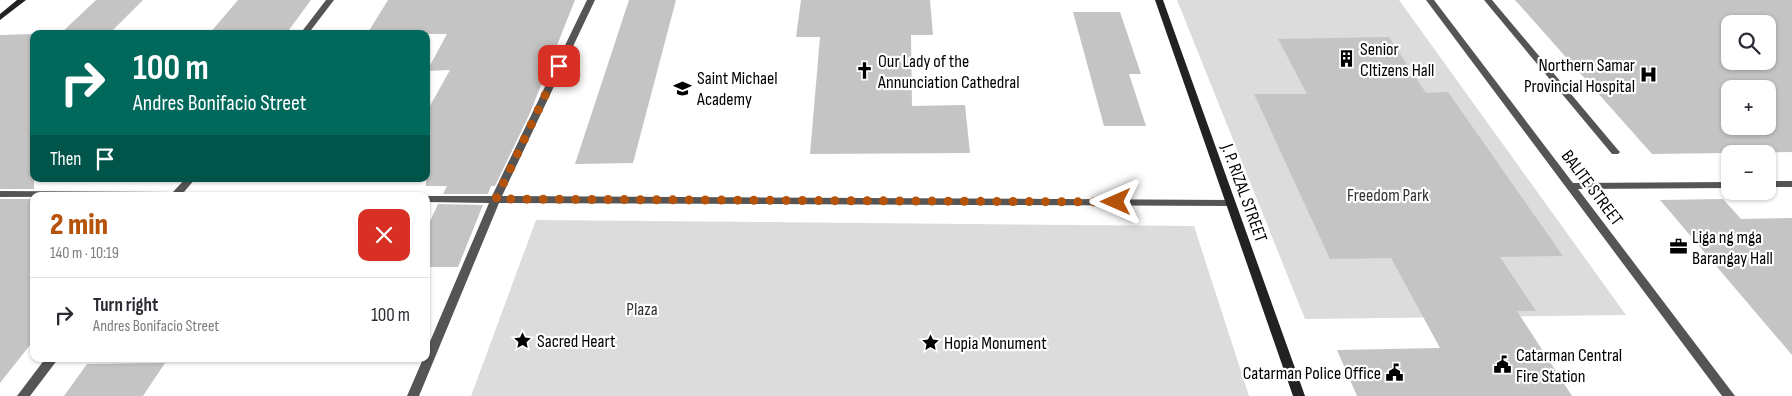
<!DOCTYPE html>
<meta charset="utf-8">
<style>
body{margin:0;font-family:"Sofia Sans Condensed",sans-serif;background:#f2f2f3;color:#2b2b33;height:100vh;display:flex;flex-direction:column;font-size:19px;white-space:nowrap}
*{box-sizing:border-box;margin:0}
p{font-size:16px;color:#7c7c81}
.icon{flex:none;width:28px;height:28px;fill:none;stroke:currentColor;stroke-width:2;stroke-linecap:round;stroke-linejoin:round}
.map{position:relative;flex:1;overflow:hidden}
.drawer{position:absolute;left:30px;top:192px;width:400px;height:170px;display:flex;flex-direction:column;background:#fff;border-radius:10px;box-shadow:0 1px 4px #0004}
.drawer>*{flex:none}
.banner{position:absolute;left:30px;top:30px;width:400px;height:152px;border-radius:10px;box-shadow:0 1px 4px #0004;background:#00695c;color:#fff;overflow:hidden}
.buttons{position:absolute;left:1721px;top:15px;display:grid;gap:10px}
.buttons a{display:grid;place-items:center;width:55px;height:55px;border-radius:10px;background:#fff;box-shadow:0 1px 4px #0004;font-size:25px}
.pin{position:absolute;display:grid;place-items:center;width:42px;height:42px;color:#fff;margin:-21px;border-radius:10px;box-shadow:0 2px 8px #0006}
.me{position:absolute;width:55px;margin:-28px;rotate:270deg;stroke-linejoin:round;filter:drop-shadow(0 0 4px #0008)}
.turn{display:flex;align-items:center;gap:18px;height:105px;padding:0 20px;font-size:22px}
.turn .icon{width:65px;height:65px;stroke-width:2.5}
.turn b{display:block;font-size:35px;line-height:42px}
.then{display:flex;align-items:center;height:48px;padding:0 20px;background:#0003;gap:10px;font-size:19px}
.round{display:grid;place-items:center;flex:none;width:52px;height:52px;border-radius:10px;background:#f2f2f3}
.head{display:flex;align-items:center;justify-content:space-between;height:85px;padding:0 20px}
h1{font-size:30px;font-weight:800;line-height:38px;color:#b45309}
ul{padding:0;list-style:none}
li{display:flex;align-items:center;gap:15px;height:75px;padding:0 20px;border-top:1px solid #e1e1e2}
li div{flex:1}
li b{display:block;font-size:19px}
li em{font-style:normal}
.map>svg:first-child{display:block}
.green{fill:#dcdcdc}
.building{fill:#c4c4c4;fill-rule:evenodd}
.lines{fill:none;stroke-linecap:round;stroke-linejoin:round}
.service{fill:#555;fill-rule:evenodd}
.minor{fill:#555;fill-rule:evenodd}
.secondary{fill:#222;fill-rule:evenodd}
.route{stroke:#b45309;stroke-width:9;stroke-dasharray:0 16.2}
.labels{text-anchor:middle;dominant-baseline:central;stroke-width:4.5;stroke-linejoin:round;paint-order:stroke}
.poi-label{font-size:18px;fill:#000;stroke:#fff;text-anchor:start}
.street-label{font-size:18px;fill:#000;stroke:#fff}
.park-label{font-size:18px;fill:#333;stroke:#fff}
</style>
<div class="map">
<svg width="1792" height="396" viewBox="0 0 1792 396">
<rect width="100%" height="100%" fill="#fff"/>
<path class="green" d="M1177,0H1399L1626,315L1305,319Z
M536,220L1194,226L1249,396H471Z"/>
<path class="building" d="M96,0H143L109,34H60Z
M238,0H311L286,34H209Z
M388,0H575L530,113L495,186H491L488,194H443L447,186H426V113L450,70L427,71L447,34H367Z
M629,0H676L633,163L575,164Z
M801,0H930L933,35H911L912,106L965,105L970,153L810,154L820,37H796Z
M1515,0H1792V152L1652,154ZM1730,24H1768V61H1730ZM1730,89H1768V126H1730Z
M1073,12H1120L1141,74H1129L1146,126H1104Z
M34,34V189H0V35Z
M1389,37L1426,93L1448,92L1563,256L1500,257L1536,311H1517L1572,396H1357L1337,350L1440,348L1391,258L1330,259L1254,94H1307L1278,39Z
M0,199H34V340L0,383Z
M1723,199L1741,219L1792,218V355L1660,200Z
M438,204L483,205L458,267H426V230Z
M165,363L143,396H64L87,364Z"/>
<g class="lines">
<path class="service" d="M1484,0H1492L1618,150L1620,152L1618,154H1612Z"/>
<path class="minor" d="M326,0H334L308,34H300Z
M587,0H595L502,196L1230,200L1235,203L1230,206L499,203L419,396H407L423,359H426V351L489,203L426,202V196H424H492Z
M1426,0H1434L1573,183L1730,182V188L1578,189L1735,396H1722Z
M185,179H195L184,192L201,194L202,196L0,197V191L173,192Z
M1768,181H1792V187H1768Z
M45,359H58L30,396H17Z"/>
<path class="secondary" d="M17,0H26L0,20V14Z
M1155,0H1163L1305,396H1293Z"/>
</g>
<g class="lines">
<path class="route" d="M559,66L496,199L1116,202"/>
</g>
<defs>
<symbol id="building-bare" viewBox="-9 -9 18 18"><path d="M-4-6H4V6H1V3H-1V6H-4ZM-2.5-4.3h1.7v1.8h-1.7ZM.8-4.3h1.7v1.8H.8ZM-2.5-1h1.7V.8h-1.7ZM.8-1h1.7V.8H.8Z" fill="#000" stroke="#fff" stroke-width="2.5" paint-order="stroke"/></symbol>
<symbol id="church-bare" viewBox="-9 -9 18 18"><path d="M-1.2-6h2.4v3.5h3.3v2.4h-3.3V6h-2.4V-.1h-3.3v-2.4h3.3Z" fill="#000" stroke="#fff" stroke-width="2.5" paint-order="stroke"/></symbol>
<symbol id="hospital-bare" viewBox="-9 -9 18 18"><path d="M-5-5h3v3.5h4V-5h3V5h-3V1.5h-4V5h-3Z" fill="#000" stroke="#fff" stroke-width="2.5" paint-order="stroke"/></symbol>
<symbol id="school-bare" viewBox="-9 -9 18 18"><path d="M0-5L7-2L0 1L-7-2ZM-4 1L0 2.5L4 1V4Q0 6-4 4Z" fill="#000" stroke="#fff" stroke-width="2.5" paint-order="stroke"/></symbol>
<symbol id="office-bare" viewBox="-9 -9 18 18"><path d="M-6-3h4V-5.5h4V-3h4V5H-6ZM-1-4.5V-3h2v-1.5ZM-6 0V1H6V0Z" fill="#000" stroke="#fff" stroke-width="2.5" paint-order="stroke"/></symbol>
<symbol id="sight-bare" viewBox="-9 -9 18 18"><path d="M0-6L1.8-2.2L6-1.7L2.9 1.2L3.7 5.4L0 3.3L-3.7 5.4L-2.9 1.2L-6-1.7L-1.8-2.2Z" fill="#000" stroke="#fff" stroke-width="2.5" paint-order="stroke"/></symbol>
<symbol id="civic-bare" viewBox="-9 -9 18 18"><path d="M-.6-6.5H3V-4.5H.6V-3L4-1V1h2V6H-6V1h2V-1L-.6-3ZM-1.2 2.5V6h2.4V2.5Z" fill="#000" stroke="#fff" stroke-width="2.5" paint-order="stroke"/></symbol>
</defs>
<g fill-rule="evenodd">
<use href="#building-bare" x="1334" y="46" width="25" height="25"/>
<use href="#church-bare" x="852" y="58" width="25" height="25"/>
<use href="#hospital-bare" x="1636" y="62" width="25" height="25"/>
<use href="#school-bare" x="670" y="76" width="25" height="25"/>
<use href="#office-bare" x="1666" y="234" width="25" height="25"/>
<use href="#sight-bare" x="510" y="328" width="25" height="25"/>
<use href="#sight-bare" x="918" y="330" width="25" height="25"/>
<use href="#civic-bare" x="1490" y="352" width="25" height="25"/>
<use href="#civic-bare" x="1382" y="360" width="25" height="25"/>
</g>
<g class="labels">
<g class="poi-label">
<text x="1360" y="49">Senior<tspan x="1360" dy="21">CItizens Hall</tspan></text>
<text x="878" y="61">Our Lady of the<tspan x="878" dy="21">Annunciation Cathedral</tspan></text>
<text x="1635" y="65" text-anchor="end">Northern Samar<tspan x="1635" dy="21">Provincial Hospital</tspan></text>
<text x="697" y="78">Saint Michael<tspan x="697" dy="21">Academy</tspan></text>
<text x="1692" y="237">Liga ng mga<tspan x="1692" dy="21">Barangay Hall</tspan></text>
<text x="537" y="341">Sacred Heart</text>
<text x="944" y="343">Hopia Monument</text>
<text x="1516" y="355">Catarman Central<tspan x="1516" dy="21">Fire Station</tspan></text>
<text x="1381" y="373" text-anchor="end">Catarman Police Office</text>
</g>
<g class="street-label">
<text transform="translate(1592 188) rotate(53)">BALITE STREET</text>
<text transform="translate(1244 193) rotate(70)">J. P. RIZAL STREET</text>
</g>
<g class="park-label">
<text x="1388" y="195">Freedom Park</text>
<text x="642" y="309">Plaza</text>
</g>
</g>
</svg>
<div class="buttons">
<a><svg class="icon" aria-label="search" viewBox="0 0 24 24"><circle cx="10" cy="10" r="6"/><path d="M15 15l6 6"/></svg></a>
<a>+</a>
<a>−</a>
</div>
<div class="pin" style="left:559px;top:66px;background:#d93025"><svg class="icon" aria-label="arrive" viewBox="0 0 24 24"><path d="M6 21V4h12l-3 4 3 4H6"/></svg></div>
<svg class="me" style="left:1116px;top:202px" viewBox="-20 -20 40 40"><path d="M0-17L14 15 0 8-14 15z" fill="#b45309" stroke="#fff" stroke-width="4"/></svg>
<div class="banner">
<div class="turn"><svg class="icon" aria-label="right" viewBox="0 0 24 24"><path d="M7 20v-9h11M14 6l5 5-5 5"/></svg><div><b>100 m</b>Andres Bonifacio Street</div></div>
<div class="then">Then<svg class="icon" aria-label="arrive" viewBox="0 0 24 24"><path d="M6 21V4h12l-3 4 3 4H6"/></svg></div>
</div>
<section class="drawer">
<div class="head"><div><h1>2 min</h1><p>140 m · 10:19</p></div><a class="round" style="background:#d93025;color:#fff"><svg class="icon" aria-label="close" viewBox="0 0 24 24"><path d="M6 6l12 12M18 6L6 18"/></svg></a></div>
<ul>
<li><svg class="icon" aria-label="right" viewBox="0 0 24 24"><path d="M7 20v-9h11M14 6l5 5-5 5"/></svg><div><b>Turn right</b><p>Andres Bonifacio Street</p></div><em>100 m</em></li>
</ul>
</section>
</div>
